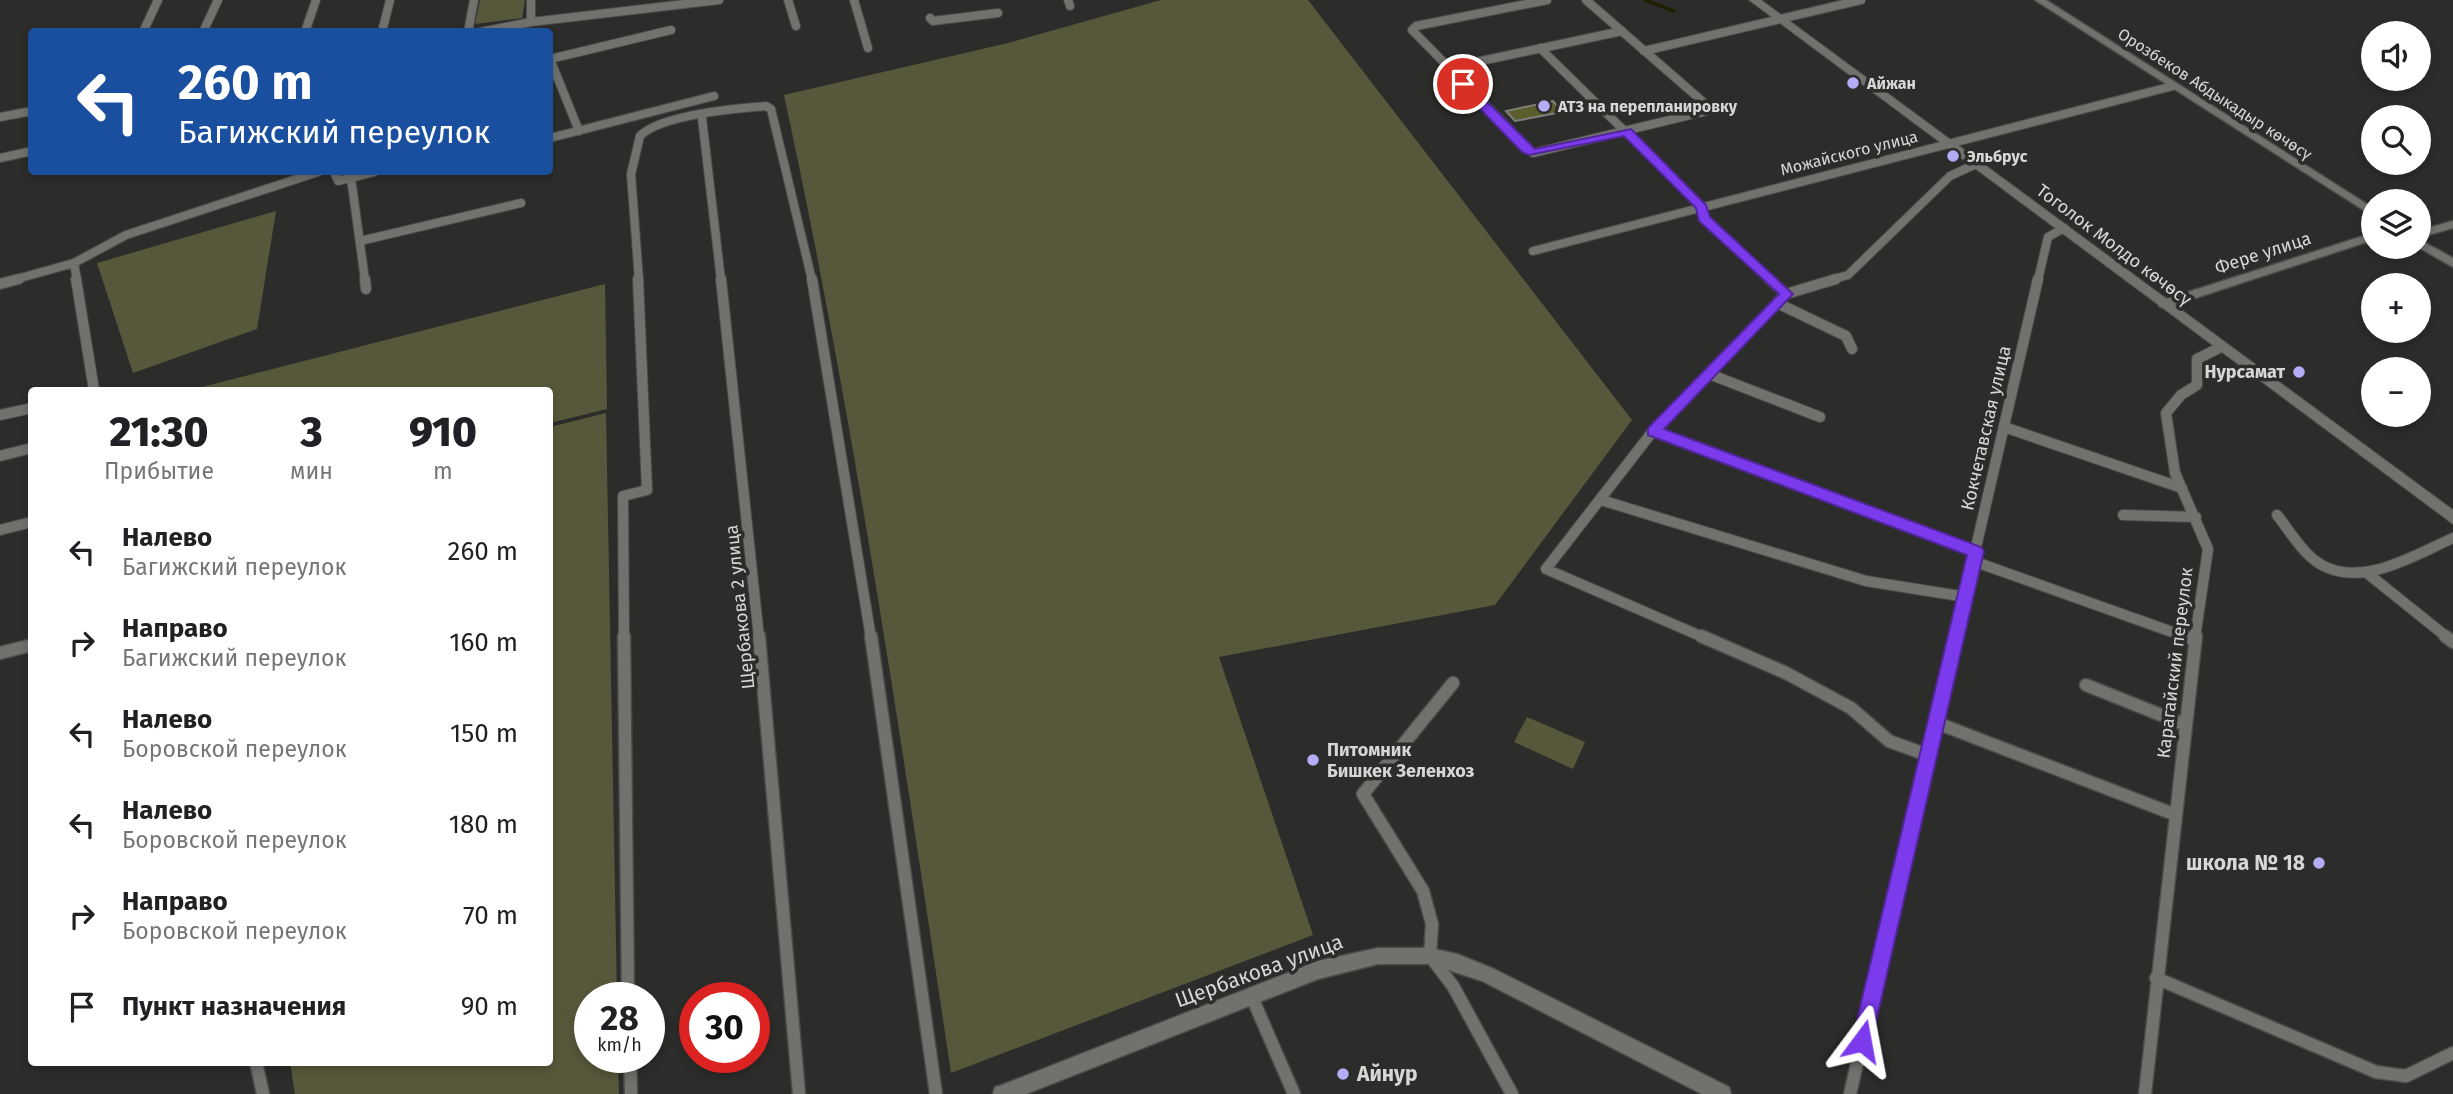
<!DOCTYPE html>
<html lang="ru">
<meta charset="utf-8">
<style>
body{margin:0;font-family:"Fira Sans",sans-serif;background:#f2f2f2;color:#202124;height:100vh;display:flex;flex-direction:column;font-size:26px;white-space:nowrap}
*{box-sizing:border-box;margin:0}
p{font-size:23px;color:#757577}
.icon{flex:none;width:38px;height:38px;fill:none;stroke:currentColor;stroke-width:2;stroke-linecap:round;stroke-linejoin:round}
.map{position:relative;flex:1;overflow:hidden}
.panel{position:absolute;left:28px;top:387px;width:525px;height:679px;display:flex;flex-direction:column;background:#fff;border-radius:7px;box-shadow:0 4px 10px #0003}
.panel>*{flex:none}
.banner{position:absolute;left:28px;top:28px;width:525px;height:147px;border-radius:7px;box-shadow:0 4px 10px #0003;background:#1a4fa0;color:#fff;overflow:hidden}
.buttons{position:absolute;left:2361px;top:21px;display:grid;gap:14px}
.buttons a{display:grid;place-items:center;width:70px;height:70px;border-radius:50%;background:#fff;box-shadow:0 4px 10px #0003;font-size:35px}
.speed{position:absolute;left:574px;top:982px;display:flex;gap:14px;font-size:35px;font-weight:700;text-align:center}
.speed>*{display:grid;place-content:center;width:91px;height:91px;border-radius:50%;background:#fff;box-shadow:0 4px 10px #0003;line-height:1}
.speed small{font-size:18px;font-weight:400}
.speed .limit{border:10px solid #d22;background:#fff;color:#111}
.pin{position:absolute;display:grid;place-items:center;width:60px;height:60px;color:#fff;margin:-30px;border:4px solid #fff;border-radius:50%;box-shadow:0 2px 7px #0007}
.me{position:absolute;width:77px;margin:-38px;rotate:13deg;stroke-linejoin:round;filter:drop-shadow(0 0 5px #0008)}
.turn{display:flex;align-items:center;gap:24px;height:147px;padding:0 35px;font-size:32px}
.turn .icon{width:91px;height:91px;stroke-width:2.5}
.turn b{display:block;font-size:49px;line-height:60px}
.eta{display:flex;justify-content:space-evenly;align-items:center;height:119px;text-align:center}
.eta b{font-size:42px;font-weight:800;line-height:49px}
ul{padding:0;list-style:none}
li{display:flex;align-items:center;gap:21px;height:91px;padding:0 35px}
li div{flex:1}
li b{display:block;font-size:26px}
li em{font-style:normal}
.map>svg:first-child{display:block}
.green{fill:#57583b}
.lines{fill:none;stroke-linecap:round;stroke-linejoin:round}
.stream{stroke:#201f00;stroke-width:3.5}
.building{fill:#5c5d2d;stroke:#7f7f7c;stroke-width:2}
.minor-far2-casing{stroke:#4b4b4a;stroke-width:10}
.minor-far1-casing{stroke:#4b4b4a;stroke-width:12}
.minor-casing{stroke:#4b4b4a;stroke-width:15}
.tertiary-casing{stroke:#4b4b4a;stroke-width:3}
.secondary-casing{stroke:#4b4b4a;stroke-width:2}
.minor-far2{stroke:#71716e;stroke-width:8}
.minor-far1{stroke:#71716e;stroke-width:10}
.minor{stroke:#71716e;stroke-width:12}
.tertiary{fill:#71716e;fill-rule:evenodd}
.secondary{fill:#71716e;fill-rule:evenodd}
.route{fill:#7c3aed;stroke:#51269a;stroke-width:2}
.poi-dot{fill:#b5acf8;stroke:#2c2d2a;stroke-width:2.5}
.labels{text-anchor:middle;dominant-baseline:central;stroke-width:7;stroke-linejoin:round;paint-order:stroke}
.far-poi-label{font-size:16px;font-weight:bold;fill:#d7d7d6;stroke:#2c2d2a;text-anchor:start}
.far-street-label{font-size:16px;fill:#d7d7d6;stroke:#2c2d2a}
.street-label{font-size:18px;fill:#d7d7d6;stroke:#2c2d2a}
.poi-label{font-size:18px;font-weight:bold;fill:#d7d7d6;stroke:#2c2d2a;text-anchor:end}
.near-poi-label{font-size:21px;font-weight:bold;fill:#d7d7d6;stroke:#2c2d2a;text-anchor:end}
.near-street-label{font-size:21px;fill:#d7d7d6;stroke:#2c2d2a}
</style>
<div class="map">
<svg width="2453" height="1094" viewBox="0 0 2453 1094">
<rect width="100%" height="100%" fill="#2c2d2a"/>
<path class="green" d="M480,0H525L522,18L475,24Z
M1161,0H1308L1632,420L1495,605L1219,657L1313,935L951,1073C902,745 854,419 784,95L1008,43Z
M276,211L257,329L133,373L97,263Z
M605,284L607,409L550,423V390H190Z
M606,413L617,997L590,998V1057H618L619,1094H295L290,1062H550V427Z
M1527,717L1585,742L1573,769L1514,742Z"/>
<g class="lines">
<path class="stream" d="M1645,0L1674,11"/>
</g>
<path class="building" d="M1553,101L1562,112L1515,121L1506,111Z"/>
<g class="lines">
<defs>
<path id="minor-far2" d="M531,0V22
M788,0L796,26
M854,0L868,48
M1068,0L1070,6
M1547,0L1416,26L1412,30L1533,153L1707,111L1709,107L1586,0
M930,18L933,21L998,13
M143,32L158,0
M203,32L218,0
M305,32L316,0
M382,32L390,0
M468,32L474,0
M481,32L531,22L719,0
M1540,48L1702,207L1703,218L1771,280
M1644,51L1861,0
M550,59L671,30
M550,59L579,131
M1448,68L1622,31
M0,117L32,111
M702,118L721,280
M550,138L714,96
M0,158L32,151
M334,172L338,181L374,172
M351,178L365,280
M360,241L521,203
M1533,251L2173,86
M74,263L77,280
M13,280L74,263L126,235L318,172
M639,280L631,174L640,136C660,115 737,108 766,106L771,109L812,280
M1831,280L1848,275L1950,176L1976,164
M2038,280L2048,237L2064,228"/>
<path id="minor-far1" d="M76,279L94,390
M365,279L366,289
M721,279L759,638
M812,279L871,638
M1769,279L1786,294
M0,284L19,279
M1777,303L1846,336L1852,349
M1709,374L1820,417
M0,415L32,408
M2004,427L2182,488
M1653,431L1976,551
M0,456L32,448
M1601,500L1866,581L1966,597
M2123,515L2196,517
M2277,515C2290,531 2302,553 2320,564C2361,589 2415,555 2453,538
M0,530L32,522
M1973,561L2189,638
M2367,573L2448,638
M624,638L623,496L647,490L638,279
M1705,638L1546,569L1653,431L1786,294L1836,279
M1955,638L2038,279
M2195,638L2208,549L2175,473L2166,413L2181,395L2197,385V359L2221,347"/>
<path id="minor" d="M624,636L628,998
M759,636L799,1094
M871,636L936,1094
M1701,636L1786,673L1851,708L1889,741L1930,756
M2184,636L2195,640
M2445,636L2453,642
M0,653L32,645
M1453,683L1363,794L1423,891L1432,924L1430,956L1453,986L1512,1094
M2086,685L2186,725
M1937,723L2176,815
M2156,978L2376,1072L2406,1076L2453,1053
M1251,995L1294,1094
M630,1057L631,1094
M256,1062L263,1094
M1850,1094L1956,636
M2145,1094L2196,636"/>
<path id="tertiary" d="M2035,0H2046L2373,208V216Z
M2453,221V228L2418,238V231Z
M2373,233V240L2168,307H2160L2158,304L2160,301Z
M2418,239L2453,258V267L2418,247Z
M1378,948H1430L1457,954L1494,969L1729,1087L1731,1094H1702L1482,981L1430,964H1378L1318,979L1026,1094H993L995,1087L1002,1085L1318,961Z"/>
<path id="secondary" d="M1749,0H1761L2453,510V524Z"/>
</defs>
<use href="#minor-far2" class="minor-far2-casing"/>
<use href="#minor-far1" class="minor-far1-casing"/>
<use href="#minor" class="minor-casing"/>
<use href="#tertiary" class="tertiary-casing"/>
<use href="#secondary" class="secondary-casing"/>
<use href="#minor-far2" class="minor-far2"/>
<use href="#minor-far1" class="minor-far1"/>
<use href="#minor" class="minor"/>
<use href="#tertiary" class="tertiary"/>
<use href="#secondary" class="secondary"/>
</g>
<path class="route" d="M1459,82H1467L1535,149L1631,129L1706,205L1710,217L1793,294L1664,429L1981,547L1984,551L1870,1048L1862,1051L1855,1048L1852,1041L1967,555L1648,435V428L1779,294L1699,221L1696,208L1624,136L1529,155L1522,152L1459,87Z"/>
<g class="poi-dot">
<circle cx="1853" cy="83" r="7"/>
<circle cx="1544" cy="106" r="7"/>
<circle cx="1953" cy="156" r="7"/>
<circle cx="2299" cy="372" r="7"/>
<circle cx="1313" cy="760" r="7"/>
<circle cx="2319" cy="863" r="7"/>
<circle cx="1343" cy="1074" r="7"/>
</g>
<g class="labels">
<g class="far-poi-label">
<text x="1867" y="83">Айжан</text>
<text x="1558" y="106">АТЗ на перепланировку</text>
<text x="1967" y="156">Эльбрус</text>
</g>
<g class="far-street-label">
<text transform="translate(2215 94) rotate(33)">Орозбеков Абдыкадыр көчөсү</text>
<text transform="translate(1849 153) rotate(-14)">Можайского улица</text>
</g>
<g class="street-label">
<text transform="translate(2114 245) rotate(37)">Тоголок Молдо көчөсү</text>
<text transform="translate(2263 253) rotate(-18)">Фере улица</text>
<text transform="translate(1986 428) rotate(-77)">Кокчетавская улица</text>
<text transform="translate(740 607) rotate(-96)">Щербакова 2 улица</text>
<text transform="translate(2175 663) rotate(-83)">Карагайский переулок</text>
</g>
<g class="poi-label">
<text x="2285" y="372">Нурсамат</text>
<text x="1327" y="750" text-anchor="start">Питомник<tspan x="1327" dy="21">Бишкек Зеленхоз</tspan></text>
</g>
<g class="near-poi-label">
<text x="2305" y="863">школа № 18</text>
<text x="1357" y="1074" text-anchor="start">Айнур</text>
</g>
<g class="near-street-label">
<text transform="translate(1259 971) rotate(-20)">Щербакова улица</text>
</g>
</g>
</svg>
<div class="buttons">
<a><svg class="icon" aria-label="sound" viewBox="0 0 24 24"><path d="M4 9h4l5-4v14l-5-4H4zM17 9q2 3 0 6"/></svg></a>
<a><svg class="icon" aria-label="search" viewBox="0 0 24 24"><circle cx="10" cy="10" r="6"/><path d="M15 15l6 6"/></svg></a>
<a><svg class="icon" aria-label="layers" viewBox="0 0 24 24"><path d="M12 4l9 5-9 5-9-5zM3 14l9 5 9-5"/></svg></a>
<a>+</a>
<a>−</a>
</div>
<div class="speed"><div>28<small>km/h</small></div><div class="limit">30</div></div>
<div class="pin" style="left:1463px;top:84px;background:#d93025"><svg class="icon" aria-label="arrive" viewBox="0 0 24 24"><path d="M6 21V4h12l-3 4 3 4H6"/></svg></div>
<svg class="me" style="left:1862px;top:1041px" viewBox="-20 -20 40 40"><path d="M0-17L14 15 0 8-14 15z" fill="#7c3aed" stroke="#fff" stroke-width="4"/></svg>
<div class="banner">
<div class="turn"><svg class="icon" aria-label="left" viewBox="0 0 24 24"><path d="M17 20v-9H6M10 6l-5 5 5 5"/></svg><div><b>260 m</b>Багижский переулок</div></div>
</div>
<section class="panel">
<div class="eta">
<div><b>21:30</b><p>Прибытие</p></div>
<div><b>3</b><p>мин</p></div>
<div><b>910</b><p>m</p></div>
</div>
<ul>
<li><svg class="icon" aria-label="left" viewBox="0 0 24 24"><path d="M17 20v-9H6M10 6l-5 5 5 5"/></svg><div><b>Налево</b><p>Багижский переулок</p></div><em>260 m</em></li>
<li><svg class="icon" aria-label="right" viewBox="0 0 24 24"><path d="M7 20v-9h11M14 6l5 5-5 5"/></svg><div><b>Направо</b><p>Багижский переулок</p></div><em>160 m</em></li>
<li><svg class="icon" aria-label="left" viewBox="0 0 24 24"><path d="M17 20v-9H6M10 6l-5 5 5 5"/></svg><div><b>Налево</b><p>Боровской переулок</p></div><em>150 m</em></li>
<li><svg class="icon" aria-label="left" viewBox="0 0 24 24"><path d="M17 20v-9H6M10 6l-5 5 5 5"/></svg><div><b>Налево</b><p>Боровской переулок</p></div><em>180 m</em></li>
<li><svg class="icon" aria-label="right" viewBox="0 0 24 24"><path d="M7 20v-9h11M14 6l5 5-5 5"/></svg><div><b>Направо</b><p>Боровской переулок</p></div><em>70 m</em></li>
<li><svg class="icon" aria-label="arrive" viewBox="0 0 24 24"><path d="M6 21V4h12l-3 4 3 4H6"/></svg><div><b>Пункт назначения</b></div><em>90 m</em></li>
</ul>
</section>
</div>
